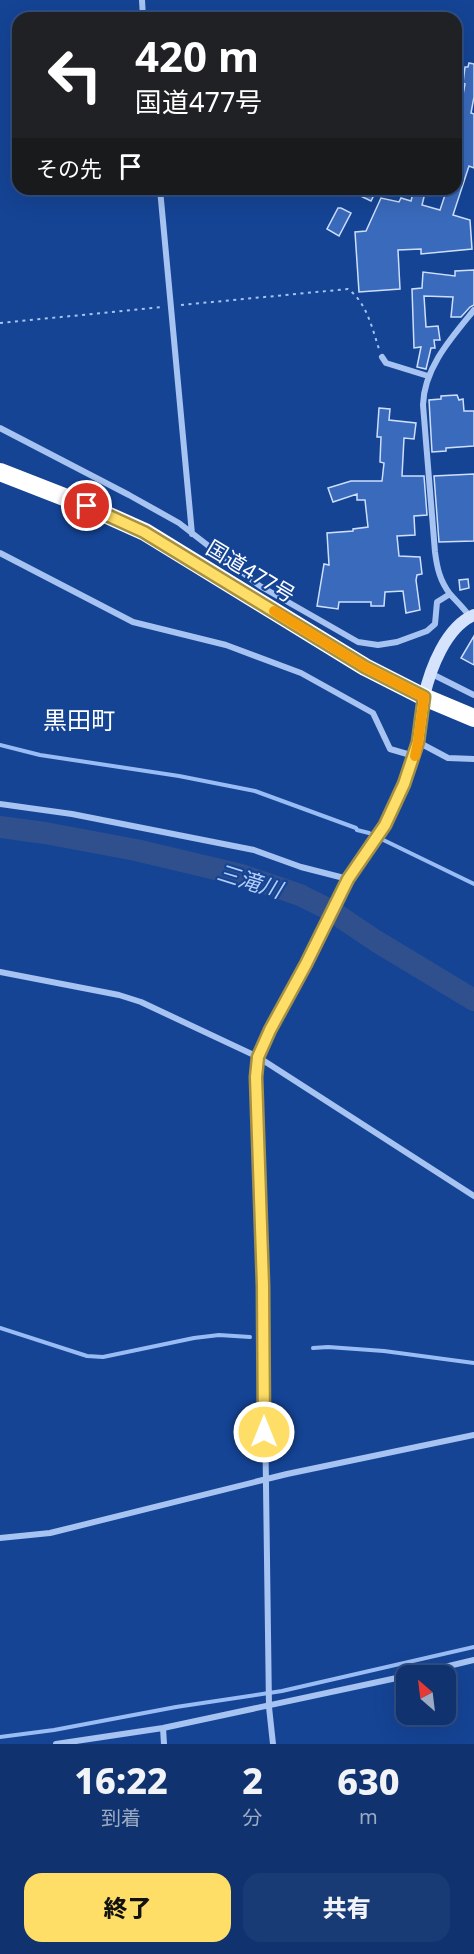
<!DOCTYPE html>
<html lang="ja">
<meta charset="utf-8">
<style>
body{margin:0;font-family:"Noto Sans","Noto Sans JP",sans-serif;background:#193b75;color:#f1f3f6;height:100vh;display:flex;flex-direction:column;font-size:22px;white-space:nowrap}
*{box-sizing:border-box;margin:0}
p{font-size:20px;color:#9caac3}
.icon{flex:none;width:33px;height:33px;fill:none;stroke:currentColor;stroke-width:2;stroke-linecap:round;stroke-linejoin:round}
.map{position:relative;height:1744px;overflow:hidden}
.sheet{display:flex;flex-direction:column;background:#103370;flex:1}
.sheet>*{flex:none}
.hud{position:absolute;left:12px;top:12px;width:450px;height:183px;border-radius:18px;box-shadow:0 6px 24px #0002,0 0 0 2px #304e83;background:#202124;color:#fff;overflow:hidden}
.needle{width:39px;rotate:332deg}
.fabs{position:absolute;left:396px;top:1665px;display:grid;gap:12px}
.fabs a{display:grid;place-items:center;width:60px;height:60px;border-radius:12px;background:#103370;box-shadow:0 6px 24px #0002,0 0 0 2px #304e83;font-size:30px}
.pin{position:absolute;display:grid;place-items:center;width:51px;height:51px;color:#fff;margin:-26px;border:3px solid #fff;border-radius:50%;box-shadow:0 2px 6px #0007}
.me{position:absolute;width:66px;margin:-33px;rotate:0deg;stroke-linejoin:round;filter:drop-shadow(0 0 4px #0008)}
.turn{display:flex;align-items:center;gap:21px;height:126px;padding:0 24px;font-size:27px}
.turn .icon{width:78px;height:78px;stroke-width:2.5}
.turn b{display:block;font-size:42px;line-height:51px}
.then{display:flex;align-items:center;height:57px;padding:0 24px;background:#0003;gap:12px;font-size:22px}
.eta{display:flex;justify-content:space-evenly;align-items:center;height:102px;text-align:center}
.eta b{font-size:36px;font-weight:800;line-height:42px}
.button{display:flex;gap:12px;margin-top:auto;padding:12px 24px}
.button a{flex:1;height:69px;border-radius:18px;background:#ffde67;color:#111;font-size:24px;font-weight:800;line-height:69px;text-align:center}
.button a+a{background:#193b75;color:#f1f3f6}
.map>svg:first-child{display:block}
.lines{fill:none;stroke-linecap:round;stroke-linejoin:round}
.stream{stroke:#99bcf4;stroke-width:4}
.river{stroke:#2f508d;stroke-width:22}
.building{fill:#3a6abc;stroke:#cedffc;stroke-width:1.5}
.path{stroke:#a6c3f1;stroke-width:2;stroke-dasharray:3 4.5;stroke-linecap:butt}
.street{stroke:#a6c3f1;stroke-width:6}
.secondary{stroke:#d5e3fc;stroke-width:12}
.highway{stroke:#fff;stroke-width:18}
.route-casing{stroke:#a69043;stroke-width:15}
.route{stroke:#ffde67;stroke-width:10}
.slow{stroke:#f59e0b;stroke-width:10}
.labels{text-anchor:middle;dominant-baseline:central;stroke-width:4.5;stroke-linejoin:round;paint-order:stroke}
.street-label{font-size:21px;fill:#fff;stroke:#154495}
.water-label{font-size:22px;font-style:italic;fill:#b2cdf8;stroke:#154495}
.quarter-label{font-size:24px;fill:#fff;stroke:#154495}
</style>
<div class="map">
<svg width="474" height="1744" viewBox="0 0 474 1744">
<rect width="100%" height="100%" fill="#154495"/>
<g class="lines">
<path class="stream" d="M0,745L40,755L179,776L255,791L356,828L357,830L369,833L474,884
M0,1328L87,1356L103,1357L194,1338L219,1335L250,1337
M313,1348L328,1347L384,1351L474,1363
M0,1737L54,1730L176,1707L282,1691L474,1647"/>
<path class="river" d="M0,827L45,833L136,850L241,875L300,895L330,910L376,941L474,1000"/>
</g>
<path class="building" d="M469,63L474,64V97L471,113L474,114V168L469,166L453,215L470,220L472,249L421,254V249L398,250L400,289L359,292L355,232L366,231L381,198L399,202L401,198L411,201L414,189H426L422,205L440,210L447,189H456V132L465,84L463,83L465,67H468Z
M346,189H377L371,201Z
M338,208H341L351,213L339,236L327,229Z
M474,270V305L470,307L461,317H451L453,297L424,296L426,327L438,326L440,340H434L435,348H431L426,369L417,367L421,347L414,348L412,289L422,288L423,272L455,276V271Z
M457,395L459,400L463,399L464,411H474V446L446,448V451L432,452L429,400L441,399V396Z
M379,408L390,409L389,420L416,423L414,439L404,438L402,476H424L427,515L414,516L415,535L397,536L399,556L420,557L422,574L417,575L416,580L420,610L406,613L403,591L385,592L384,606H371V602H339L338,609L317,606L324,564L329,565L327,533L353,531V529L368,527L365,500H357V494L333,502L328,488L351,481H382L384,463L380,462L381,437H377Z
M474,474V541L439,542L434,476Z
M468,579L469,588L460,590L459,580Z
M474,636V665L461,658Z"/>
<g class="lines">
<path class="path" d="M181,305L348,289C367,303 372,328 379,349
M0,323L163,307"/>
<path class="street" d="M142,0L143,18
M160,189L192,534
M382,357L386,363L428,376
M0,428L129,495L179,523L260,586L358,642L378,645L397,642L427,631L435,624L437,602L450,594
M0,553L133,622L226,645L301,673L373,713L390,749L414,756
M470,617C464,608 457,602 450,594C440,581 437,568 435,552L423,405C424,368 451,338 474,310
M430,673L474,695
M418,742L448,758L474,759
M0,804L72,814L254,850L301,867L348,879
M0,972L119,995L141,1002L258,1057L474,1196
M0,1538L50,1533L287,1474L474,1435
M407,1676L474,1660
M163,1728L164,1744
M56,1744L163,1728L406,1676
M273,1744L269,1707L264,1338L257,1077L258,1057L270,1030L306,964L348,879L385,825L404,784L418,742L424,699"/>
<path class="secondary" d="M424,697C430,669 446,627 474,615"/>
<path class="highway" d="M0,472L87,506L145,532L365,667L424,697L474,718"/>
</g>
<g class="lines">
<defs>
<path id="route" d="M87,506L144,532L365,667L424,697L418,742L404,784L385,825L348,879L306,964L270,1030L258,1057L256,1077L263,1286L264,1432"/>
</defs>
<use href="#route" class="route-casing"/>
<use href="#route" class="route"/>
<path class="slow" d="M274,611L365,667L424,697L418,742L415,756"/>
</g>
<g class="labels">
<g class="street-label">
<text transform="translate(251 571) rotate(31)">国道477号</text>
</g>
<g class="water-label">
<text transform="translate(250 880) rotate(17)">三滝川</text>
</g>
<g class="quarter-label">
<text x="79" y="719">黒田町</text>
</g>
</g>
</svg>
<div class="fabs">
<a><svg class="needle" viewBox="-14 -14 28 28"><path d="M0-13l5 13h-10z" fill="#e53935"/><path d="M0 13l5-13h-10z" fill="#9caac3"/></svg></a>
</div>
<div class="pin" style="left:87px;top:506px;background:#d93025"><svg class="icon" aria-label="arrive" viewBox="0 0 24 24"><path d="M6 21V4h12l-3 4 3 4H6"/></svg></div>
<svg class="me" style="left:264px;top:1432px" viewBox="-20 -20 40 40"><circle r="17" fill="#ffde67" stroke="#fff" stroke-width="3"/><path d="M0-11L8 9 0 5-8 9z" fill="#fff"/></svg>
<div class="hud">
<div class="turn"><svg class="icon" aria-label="left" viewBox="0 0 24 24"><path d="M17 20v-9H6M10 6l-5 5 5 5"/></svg><div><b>420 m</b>国道477号</div></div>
<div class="then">その先<svg class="icon" aria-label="arrive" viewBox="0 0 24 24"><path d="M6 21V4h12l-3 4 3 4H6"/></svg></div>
</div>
</div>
<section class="sheet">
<div class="eta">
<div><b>16:22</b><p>到着</p></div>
<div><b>2</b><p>分</p></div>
<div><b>630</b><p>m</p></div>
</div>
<div class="button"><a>終了</a><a>共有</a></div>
</section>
